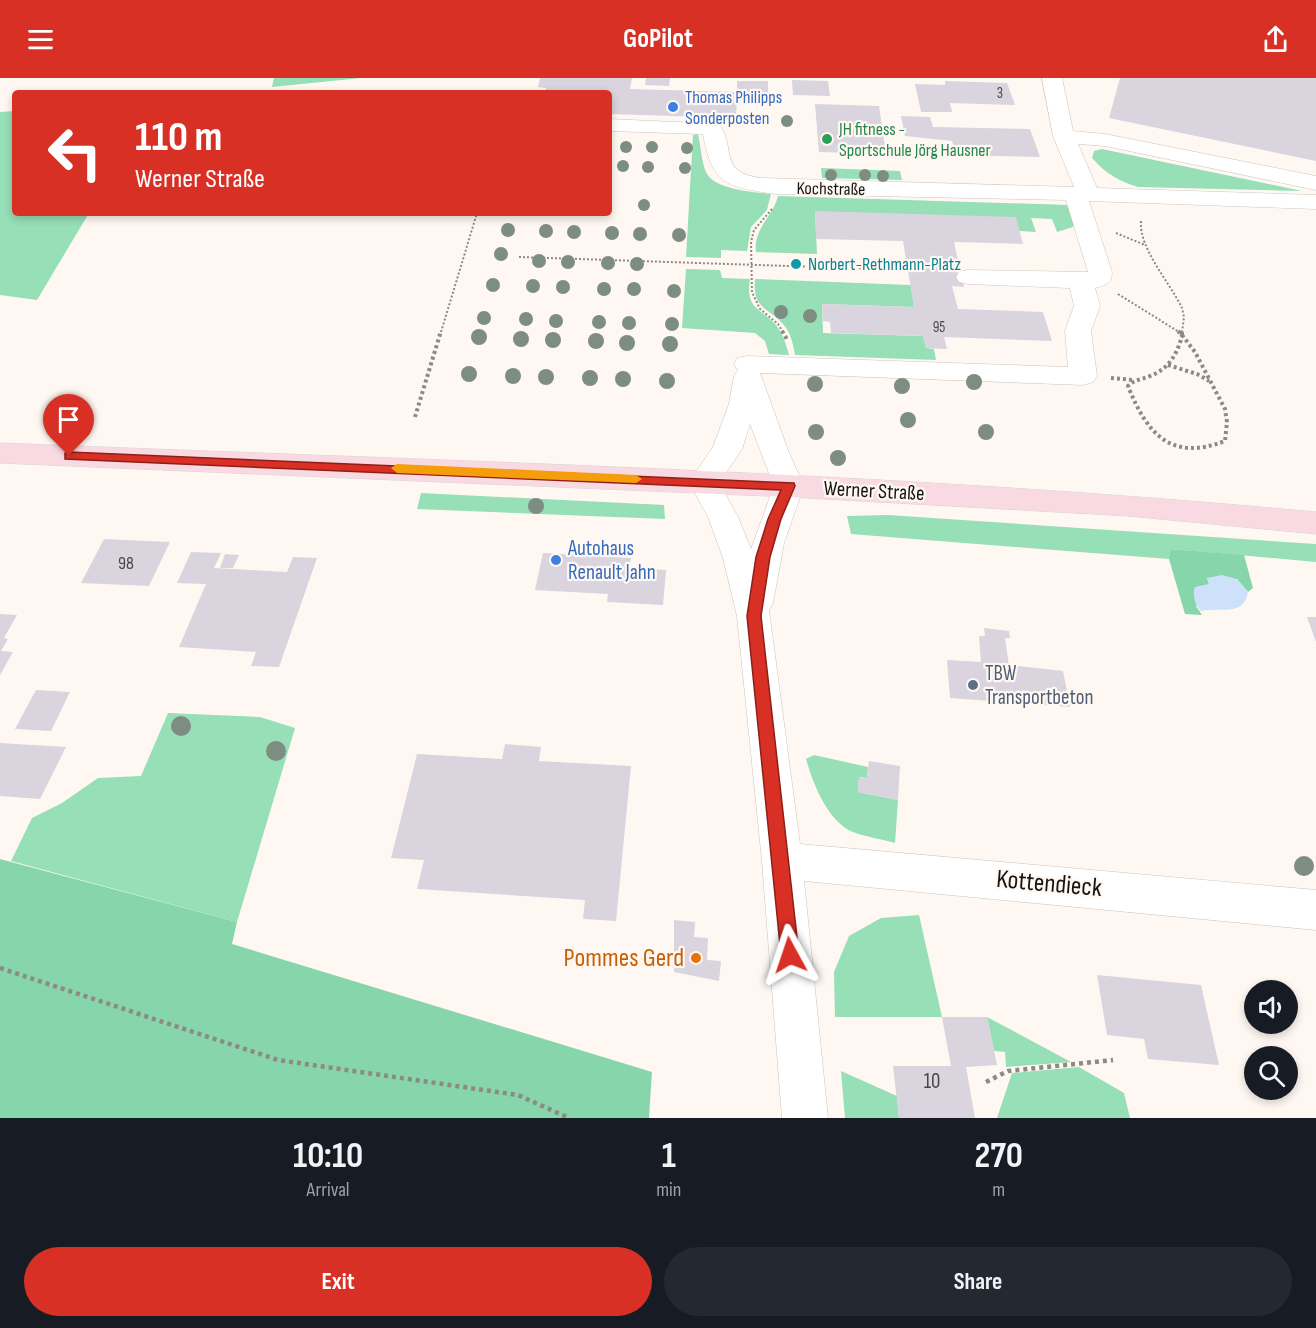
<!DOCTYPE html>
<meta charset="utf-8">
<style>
body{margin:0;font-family:"Sofia Sans Condensed",sans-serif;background:#242831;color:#f1f3f6;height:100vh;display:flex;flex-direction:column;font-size:22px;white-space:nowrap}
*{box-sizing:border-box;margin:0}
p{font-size:20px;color:#9ea1a6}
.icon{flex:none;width:33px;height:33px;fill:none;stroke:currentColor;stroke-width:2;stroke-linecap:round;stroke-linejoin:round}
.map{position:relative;height:1040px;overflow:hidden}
.sheet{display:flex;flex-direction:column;background:#171b24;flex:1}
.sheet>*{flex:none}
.top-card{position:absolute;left:12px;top:12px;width:600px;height:126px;border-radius:6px;box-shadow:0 3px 9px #0003;background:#d93025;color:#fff;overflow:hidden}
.fabs{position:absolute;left:1244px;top:902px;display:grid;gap:12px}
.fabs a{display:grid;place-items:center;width:54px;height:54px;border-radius:50%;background:#171b24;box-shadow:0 3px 9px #0003;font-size:30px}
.pin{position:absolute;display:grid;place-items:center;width:51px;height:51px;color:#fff;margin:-62px -26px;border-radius:50% 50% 50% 0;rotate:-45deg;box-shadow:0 0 6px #0007}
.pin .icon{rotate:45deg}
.me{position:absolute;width:66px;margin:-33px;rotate:355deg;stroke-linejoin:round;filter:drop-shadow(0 0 4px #0008)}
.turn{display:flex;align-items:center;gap:21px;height:126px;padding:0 24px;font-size:27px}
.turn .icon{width:78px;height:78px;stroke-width:2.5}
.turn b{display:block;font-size:42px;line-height:51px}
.eta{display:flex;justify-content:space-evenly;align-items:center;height:102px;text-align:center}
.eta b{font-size:36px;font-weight:700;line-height:42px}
.cta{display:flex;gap:12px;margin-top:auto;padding:12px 24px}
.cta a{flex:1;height:69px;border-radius:36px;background:#d93025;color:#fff;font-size:24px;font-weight:700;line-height:69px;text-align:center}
.cta a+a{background:#242831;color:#f1f3f6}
header{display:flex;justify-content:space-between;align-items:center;height:78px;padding:0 24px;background:#d93025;color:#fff;font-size:27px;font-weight:700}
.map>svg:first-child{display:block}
.green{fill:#96dfb7}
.forest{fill:#87d6ab}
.water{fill:#cde2fa}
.building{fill:#d9d4dd}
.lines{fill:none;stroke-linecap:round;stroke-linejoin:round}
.minor-casing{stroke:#cbc4bc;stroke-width:1}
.major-casing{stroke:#d5d5d4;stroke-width:1}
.path-far2{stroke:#8d8984;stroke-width:2;stroke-dasharray:2 2;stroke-linecap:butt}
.path-far1{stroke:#8d8984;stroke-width:4;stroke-dasharray:3 3;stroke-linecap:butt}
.path{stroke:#8d8984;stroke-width:4.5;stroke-dasharray:4 4;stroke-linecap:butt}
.minor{fill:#fff;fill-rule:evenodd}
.major{fill:#f9dae2;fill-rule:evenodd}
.tree{fill:#7d8d81}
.route{fill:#d93025;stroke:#8d1f18;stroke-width:1.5}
.slow{fill:#f59e0b}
.shop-dot{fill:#3f7fe0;stroke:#fff8f2;stroke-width:2}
.leisure-dot{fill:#2e9e5b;stroke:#fff8f2;stroke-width:2}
.culture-dot{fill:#0f9aa8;stroke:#fff8f2;stroke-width:2}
.service-dot{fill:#5c6f8a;stroke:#fff8f2;stroke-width:2}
.food-dot{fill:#e8710a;stroke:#fff8f2;stroke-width:2}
.labels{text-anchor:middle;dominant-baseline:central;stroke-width:4.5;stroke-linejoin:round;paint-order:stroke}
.far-number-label{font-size:15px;fill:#484545}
.far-shop-label{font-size:18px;fill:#366cbe;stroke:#fff8f2;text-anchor:start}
.far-leisure-label{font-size:18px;fill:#27864d;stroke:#fff8f2;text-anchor:start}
.far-street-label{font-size:18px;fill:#171512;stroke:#fff8f2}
.far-culture-label{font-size:18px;fill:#0d838f;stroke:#fff8f2;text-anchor:start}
.number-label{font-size:18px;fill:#484545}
.street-label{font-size:21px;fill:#171512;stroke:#fff8f2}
.shop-label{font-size:21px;fill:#366cbe;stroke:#fff8f2;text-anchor:start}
.service-label{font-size:21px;fill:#4e5e75;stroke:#fff8f2;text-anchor:start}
.near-number-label{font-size:21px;fill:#484545}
.near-street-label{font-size:26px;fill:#171512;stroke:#fff8f2}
.near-food-label{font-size:26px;fill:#c56008;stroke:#fff8f2;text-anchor:end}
</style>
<header><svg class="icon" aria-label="menu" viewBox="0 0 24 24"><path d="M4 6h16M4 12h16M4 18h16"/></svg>GoPilot<svg class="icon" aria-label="share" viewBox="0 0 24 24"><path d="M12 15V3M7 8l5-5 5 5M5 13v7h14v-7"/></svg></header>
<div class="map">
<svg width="1316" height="1040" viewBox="0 0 1316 1040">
<rect width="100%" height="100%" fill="#fff8f2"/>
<path class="green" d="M274,0H361L272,9Z
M15,33V135H89L37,222L0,217V34Z
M698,56C701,68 701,83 706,94C714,112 754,114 771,116L767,132L751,149L747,173L721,172V180L686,179L693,57Z
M1102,71L1302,113L1138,109C1119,103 1106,96 1092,80L1094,73Z
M821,90L900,93L902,102L822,100Z
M778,118L1069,127L1074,144L1073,149L1057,154L1052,141L1031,140L1036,154L1019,153L815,133L817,176L756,174C753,150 773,139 778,118Z
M686,191L720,192L722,200L750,201C745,232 761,230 776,247C783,256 786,266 789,277L769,276L765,263L755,255L682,250Z
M755,201L911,207L914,229L822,226L823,255L923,258L926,270L934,271L936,282L795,277C793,266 791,255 783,246C768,229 752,231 755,201Z
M421,415L664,427L665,441L417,431Z
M888,437L1316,466V484L1172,471L1169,481L851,456L847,438Z
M168,635L260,639L295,650L237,844L11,783L32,740L62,725L98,700L141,698Z
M814,677L868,689L867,700L859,699L858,714L898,722L895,765C881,761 866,759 853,754C828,744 813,706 806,681Z
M919,837L942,939H835L834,894L849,858L881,840Z
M987,939L1071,984L1006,989L1005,974L994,973Z
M1079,989L1124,1015L1130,1040H997L1012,995Z
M841,993L897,1018L899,1040H845Z"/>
<path class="forest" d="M1171,471L1244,477L1253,510L1248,514L1237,501L1207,500L1209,505L1196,528L1202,537L1185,536L1169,481Z
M0,781L237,844L232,866L652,994L649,1040H0Z"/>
<path class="water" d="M1222,497L1237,501L1248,514C1244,539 1221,529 1201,533C1195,527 1192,517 1195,509L1209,506L1207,500Z"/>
<path class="building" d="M540,0H632L630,11L737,14V3H768V23L737,22L736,40L609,36V15H544L546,10L538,9Z
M646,0H670L669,8L645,7Z
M1120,0H1316V83L1109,40Z
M792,2L828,3L830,18L793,17Z
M945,3L1007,5L1015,27L950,25L952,34H921L915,6L945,7Z
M815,26L879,28L886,76L819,74Z
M901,38L930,39L933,49L1030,51L1040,79L956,77L952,63L905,58Z
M815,133L1016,139L1023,166L954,164L964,209L952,208L958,231L1043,234L1052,263L944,259L947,271L926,270L923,258L831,255L830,244L823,243L822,226L914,229L903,163L816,161Z
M104,461L170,464L149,508L81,505Z
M191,474L221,475L214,490L287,494L293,479L317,480L279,589L251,588L256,574L179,569L206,506L177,505Z
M543,475L631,480L630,490L666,492L663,527L607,524L608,516L535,512Z
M225,476L239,477L233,490H220Z
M0,536L17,537L4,560L8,561L1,573L13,574L0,597Z
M1307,539H1316V564Z
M984,550L1009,553L1010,560H1005L1009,587L1063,593L1070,629L950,620L947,582L981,584L979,558H985Z
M36,612L70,614L51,653L15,651Z
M0,665L66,669L40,721L0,718Z
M505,666L541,669L539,683L631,688L616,843L583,841L585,822L417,811L424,782L391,780L417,676L502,681Z
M869,683L900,688L898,722L858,714L859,699L867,700Z
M674,842L695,844L694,859L708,860L707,882L721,883L719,903L674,894Z
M1097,897L1201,907L1219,987L1148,981L1144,961L1107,957Z
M942,939H987L997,987L966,989L975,1040H899L893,988H951Z"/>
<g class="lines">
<defs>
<path id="minor" d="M1042,0H1062L1073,53L1105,56L1316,98V112L1105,68L1078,66L1097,110L1316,117V131L1089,123L1112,194C1112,206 1105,207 1095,210L1100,228L1091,253L1097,298L1093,304L1083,307L760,295L789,375L804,408L784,465L773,525L769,532L800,766L1316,812V852L804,803L828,1040H782L762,783L737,538L723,480L708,439L689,404L713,369L729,326L734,298L738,292L734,286L737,280L747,278L1068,289L1065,253L1074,228L1070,210L968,206L959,204L956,199L959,194L968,192L1088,194L1066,122L776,116C728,109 712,108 703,56L609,53V41L719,46C737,71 717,94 761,100L1074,109L1053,58ZM750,346L774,408L751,471L738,439L719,405L742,371Z"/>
<path id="major" d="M0,365C439,383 879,393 1316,434V456L1128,438L789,419L0,385Z"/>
</defs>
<use href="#minor" class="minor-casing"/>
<use href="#major" class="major-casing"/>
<path class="path-far2" d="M772,131L754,152L751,164L752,214L760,231L778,246L783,254
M1141,143C1139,171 1169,203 1182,230L1184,239L1182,254
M1116,155L1145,167
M519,179L908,192
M1118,216L1179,254
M441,254L477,135"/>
<path class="path-far1" d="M782,253L788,263
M1178,253L1182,257
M1182,257L1195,274L1225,331L1227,344L1225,363C1171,384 1147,356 1128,308C1135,301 1141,302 1150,298C1169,291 1178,275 1182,257Z
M1182,257V253
M1168,287L1197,296L1209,303
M1111,300L1133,302
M415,339L441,253"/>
<path class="path" d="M0,890L278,982L518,1017L569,1040
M986,1004L1008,993L1113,982"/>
<use href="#minor" class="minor"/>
<use href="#major" class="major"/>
</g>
<g class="tree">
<circle cx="787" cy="43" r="6"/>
<circle cx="626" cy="69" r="6"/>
<circle cx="652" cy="69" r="6"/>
<circle cx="687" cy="70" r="6"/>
<circle cx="623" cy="88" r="6"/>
<circle cx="648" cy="89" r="6"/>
<circle cx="685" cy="90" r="6"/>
<circle cx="831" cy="97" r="6"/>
<circle cx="865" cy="97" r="6"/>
<circle cx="883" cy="98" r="6"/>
<circle cx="644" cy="127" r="6"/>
<circle cx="508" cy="152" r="7"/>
<circle cx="546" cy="153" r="7"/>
<circle cx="574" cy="154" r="7"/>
<circle cx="612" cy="155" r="7"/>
<circle cx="640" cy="156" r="7"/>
<circle cx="679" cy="157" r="7"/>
<circle cx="501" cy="176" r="7"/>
<circle cx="539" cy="183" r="7"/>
<circle cx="568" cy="184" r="7"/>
<circle cx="608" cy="185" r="7"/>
<circle cx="637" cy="186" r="7"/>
<circle cx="493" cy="207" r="7"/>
<circle cx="533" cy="208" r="7"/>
<circle cx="563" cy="209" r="7"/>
<circle cx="604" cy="211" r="7"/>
<circle cx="634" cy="211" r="7"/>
<circle cx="674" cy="213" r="7"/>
<circle cx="781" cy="234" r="7"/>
<circle cx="810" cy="238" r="7"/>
<circle cx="484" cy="240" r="7"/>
<circle cx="526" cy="241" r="7"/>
<circle cx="556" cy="243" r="7"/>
<circle cx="599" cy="244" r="7"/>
<circle cx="629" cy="245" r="7"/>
<circle cx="672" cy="246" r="7"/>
<circle cx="479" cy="259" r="8"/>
<circle cx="521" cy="261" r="8"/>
<circle cx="553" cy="262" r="8"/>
<circle cx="596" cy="263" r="8"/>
<circle cx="627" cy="265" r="8"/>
<circle cx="670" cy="266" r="8"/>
<circle cx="469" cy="296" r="8"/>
<circle cx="513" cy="298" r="8"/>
<circle cx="546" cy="299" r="8"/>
<circle cx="590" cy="300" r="8"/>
<circle cx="623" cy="301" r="8"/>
<circle cx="667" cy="303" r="8"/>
<circle cx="974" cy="304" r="8"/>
<circle cx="815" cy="306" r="8"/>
<circle cx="902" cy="308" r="8"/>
<circle cx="908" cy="342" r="8"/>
<circle cx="816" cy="354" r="8"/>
<circle cx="986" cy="354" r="8"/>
<circle cx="838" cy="380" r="8"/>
<circle cx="536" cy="428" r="8"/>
<circle cx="181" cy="648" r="10"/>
<circle cx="276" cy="673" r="10"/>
<circle cx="1304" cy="788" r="10"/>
</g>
<path class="route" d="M69,374L794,405L795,408L781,441L770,479L761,538L799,877L796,883L790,885L784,883L781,877L747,538L756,479L768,441L781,412L65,381V375Z"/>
<path class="slow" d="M397,386L636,397L642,401L636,405L397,395L391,390Z"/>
<g class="shop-dot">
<circle cx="673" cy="29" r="6"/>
<circle cx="556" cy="482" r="6"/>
</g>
<circle class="leisure-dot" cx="827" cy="61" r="6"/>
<circle class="culture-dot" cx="796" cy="186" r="6"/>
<circle class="service-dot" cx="973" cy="607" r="6"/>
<circle class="food-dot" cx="696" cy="880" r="6"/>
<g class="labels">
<g class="far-number-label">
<text x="1000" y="15">3</text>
<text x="939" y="249">95</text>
</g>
<g class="far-shop-label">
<text x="685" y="19">Thomas Philipps<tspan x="685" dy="21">Sonderposten</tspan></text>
</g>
<g class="far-leisure-label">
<text x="839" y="51">JH fitness -<tspan x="839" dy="21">Sportschule Jörg Hausner</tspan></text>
</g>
<g class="far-street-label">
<text transform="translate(831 111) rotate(1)">Kochstraße</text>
</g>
<g class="far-culture-label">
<text x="808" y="186">Norbert-Rethmann-Platz</text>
</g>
<g class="number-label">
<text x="126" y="485">98</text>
</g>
<g class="street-label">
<text transform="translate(874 413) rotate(3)">Werner Straße</text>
</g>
<g class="shop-label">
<text x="568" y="470">Autohaus<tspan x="568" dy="24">Renault Jahn</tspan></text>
</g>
<g class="service-label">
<text x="985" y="595">TBW<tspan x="985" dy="24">Transportbeton</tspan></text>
</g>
<g class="near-number-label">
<text x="932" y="1003">10</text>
</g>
<g class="near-street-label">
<text transform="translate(1049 806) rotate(5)">Kottendieck</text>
</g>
<g class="near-food-label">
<text x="684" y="880">Pommes Gerd</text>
</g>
</g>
</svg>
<div class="fabs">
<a><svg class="icon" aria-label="sound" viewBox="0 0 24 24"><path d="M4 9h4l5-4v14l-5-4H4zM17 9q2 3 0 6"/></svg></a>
<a><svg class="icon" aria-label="search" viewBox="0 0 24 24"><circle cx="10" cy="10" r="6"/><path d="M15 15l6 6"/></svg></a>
</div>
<div class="pin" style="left:69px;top:378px;background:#d93025"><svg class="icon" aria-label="arrive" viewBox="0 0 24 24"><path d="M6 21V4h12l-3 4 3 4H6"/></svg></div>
<svg class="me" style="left:790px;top:877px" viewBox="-20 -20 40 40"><path d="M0-17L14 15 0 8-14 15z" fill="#d93025" stroke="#fff" stroke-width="4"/></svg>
<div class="top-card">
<div class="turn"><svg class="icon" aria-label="left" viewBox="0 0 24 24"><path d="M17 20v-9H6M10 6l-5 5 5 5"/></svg><div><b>110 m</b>Werner Straße</div></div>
</div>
</div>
<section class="sheet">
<div class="eta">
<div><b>10:10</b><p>Arrival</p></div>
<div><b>1</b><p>min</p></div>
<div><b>270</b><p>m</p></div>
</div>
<div class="cta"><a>Exit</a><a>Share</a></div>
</section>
